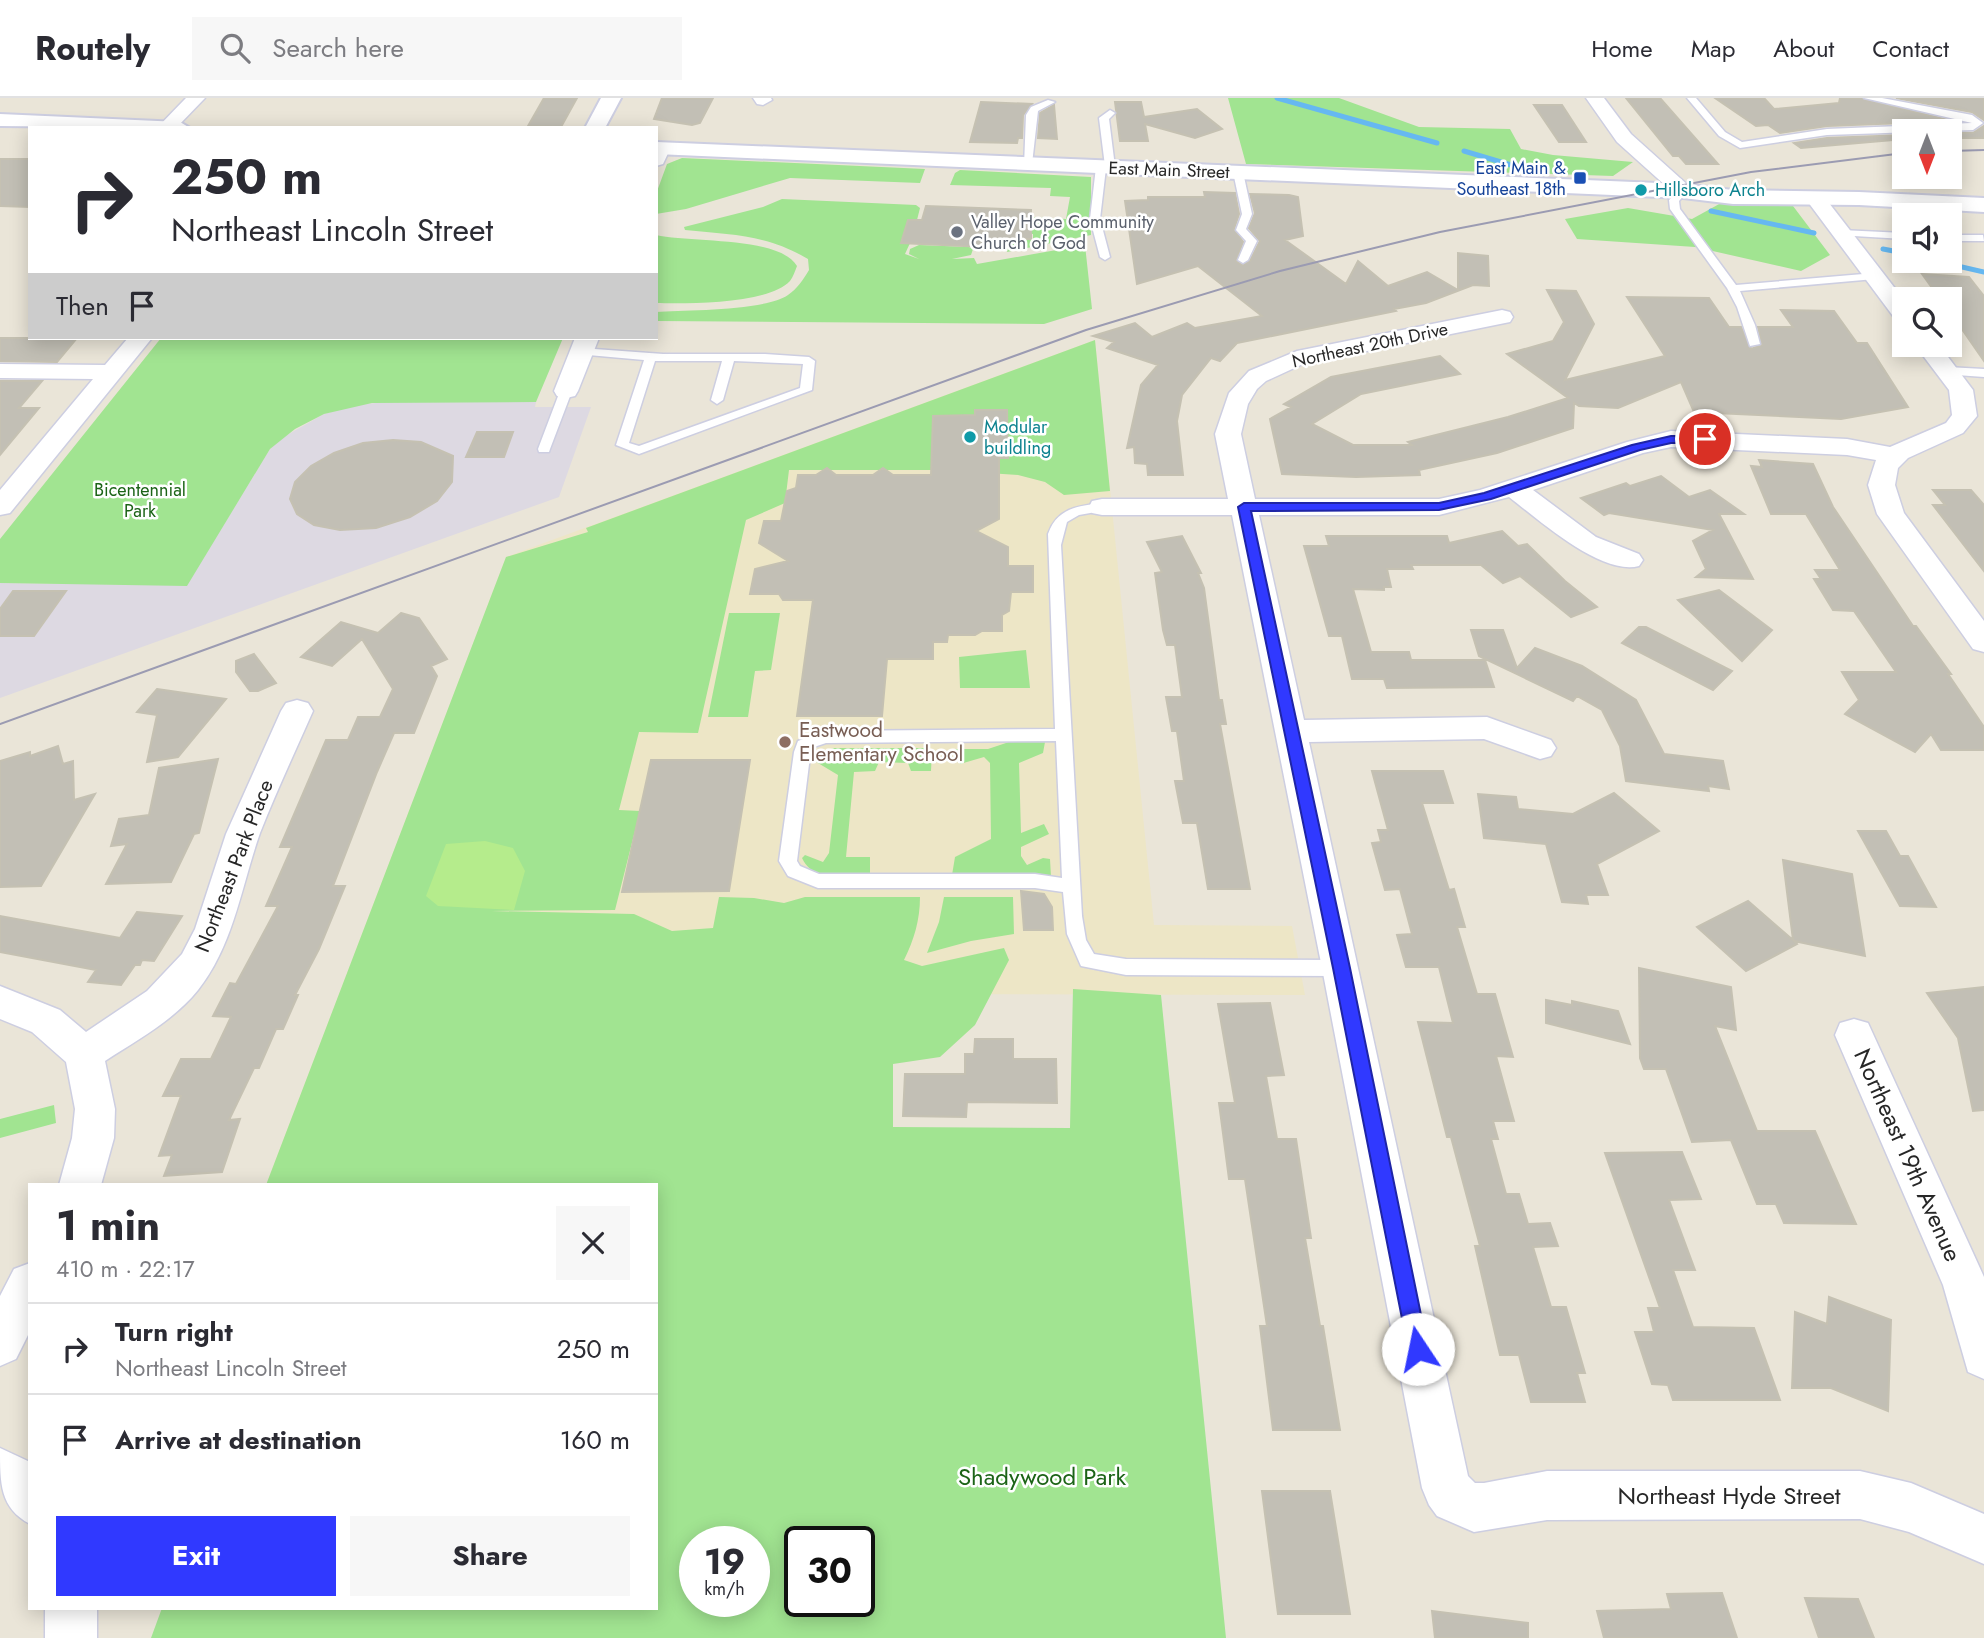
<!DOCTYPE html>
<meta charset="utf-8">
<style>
body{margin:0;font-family:Jost,sans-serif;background:#f7f7f7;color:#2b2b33;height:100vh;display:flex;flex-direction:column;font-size:26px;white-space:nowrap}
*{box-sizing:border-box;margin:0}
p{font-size:23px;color:#7c7c81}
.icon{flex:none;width:38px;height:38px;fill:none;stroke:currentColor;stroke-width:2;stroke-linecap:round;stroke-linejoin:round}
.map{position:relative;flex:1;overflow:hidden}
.details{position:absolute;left:28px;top:1085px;width:630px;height:427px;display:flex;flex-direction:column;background:#fff;border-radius:0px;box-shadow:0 4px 18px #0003}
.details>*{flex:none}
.top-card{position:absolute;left:28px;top:28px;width:630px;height:214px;border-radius:0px;box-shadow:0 4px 18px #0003;background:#fff;color:#2b2b33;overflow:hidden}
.needle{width:46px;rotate:180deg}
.fabs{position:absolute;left:1892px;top:21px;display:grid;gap:14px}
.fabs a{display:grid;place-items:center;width:70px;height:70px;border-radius:0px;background:#fff;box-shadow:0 4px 18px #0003;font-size:35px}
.speed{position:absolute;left:679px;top:1428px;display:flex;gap:14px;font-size:35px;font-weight:700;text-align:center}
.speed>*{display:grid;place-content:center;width:91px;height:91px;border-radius:50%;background:#fff;box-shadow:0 4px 18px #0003;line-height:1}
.speed small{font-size:18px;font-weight:400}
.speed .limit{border:4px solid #111;border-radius:10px;background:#fff;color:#111}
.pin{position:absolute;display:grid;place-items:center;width:60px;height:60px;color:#fff;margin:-30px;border:4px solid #fff;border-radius:50%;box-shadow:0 2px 7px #0007}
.me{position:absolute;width:77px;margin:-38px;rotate:349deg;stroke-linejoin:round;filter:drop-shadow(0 0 5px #0008)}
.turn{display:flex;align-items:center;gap:24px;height:147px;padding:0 28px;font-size:32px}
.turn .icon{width:91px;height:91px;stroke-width:2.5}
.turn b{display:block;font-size:49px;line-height:60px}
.then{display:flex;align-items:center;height:66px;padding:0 28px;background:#0003;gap:14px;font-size:26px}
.round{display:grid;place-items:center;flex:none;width:74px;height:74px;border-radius:0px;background:#f7f7f7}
.headline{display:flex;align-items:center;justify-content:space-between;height:119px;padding:0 28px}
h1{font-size:42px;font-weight:700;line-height:52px}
.primary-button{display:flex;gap:14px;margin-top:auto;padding:14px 28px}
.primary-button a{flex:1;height:80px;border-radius:0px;background:#3039ff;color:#fff;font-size:28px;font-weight:700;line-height:80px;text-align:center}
.primary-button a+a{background:#f7f7f7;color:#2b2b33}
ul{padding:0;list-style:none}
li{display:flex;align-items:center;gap:21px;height:91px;padding:0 28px;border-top:2px solid #e1e1e2}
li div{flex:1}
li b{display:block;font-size:26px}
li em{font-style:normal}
header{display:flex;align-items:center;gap:42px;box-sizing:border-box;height:98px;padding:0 35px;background:#fff;border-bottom:2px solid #e1e1e2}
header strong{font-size:33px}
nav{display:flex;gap:38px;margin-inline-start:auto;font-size:24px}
.search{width:490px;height:63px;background:#f7f7f7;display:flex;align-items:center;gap:18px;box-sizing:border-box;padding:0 24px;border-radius:0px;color:#7c7c81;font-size:26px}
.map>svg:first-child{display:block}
.industrial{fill:#ddd9e2}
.education{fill:#ede6c6}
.green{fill:#a1e491;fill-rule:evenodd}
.pitch{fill:#b5ec8c}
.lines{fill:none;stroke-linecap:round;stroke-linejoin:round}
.stream{stroke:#66b8f1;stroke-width:5}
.building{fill:#c2bfb5;stroke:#c5c1b2;stroke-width:2}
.lane-casing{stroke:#cdcee1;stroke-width:3}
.street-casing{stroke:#cdcee1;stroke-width:3}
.secondary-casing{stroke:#cdcee1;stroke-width:4}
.lane{fill:#fff;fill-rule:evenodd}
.street{fill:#fff;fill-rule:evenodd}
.secondary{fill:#fff;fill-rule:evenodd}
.tram{stroke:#9b9bb2;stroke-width:2}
.route{fill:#3039ff;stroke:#1f25a6;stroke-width:2}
.transit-dot{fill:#1a4fb4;stroke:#fff;stroke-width:2.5}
.culture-dot{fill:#0f9aa8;stroke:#fff;stroke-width:2.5}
.worship-dot{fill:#6b7280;stroke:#fff;stroke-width:2.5}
.education-dot{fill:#8d6e63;stroke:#fff;stroke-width:2.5}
.labels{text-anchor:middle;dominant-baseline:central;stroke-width:5;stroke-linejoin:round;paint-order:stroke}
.far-transit-label{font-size:18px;fill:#164399;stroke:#fff;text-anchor:end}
.far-street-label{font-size:18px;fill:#272727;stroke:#fff}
.far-culture-label{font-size:18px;fill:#0d838f;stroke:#fff;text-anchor:start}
.far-worship-label{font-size:18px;fill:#5b616d;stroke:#fff;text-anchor:start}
.far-park-label{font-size:18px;fill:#1c6417;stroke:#fff}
.education-label{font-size:21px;fill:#785e54;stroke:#fff;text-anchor:start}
.street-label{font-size:21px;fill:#272727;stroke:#fff}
.near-street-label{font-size:24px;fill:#272727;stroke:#fff}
.near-park-label{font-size:24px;fill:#1c6417;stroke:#fff}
</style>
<header>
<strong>Routely</strong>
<div class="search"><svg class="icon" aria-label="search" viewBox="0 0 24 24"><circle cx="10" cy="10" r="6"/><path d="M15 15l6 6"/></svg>Search here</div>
<nav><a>Home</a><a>Map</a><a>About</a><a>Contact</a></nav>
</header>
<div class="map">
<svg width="1984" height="1540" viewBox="0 0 1984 1540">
<rect width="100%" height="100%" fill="#eae5d8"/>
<path class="industrial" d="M386,304H536L535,309H591L559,399L0,600V485L187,487L270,351L280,341L324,316L355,307Z"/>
<path class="education" d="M1095,242L1154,827L1292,828L1305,897L873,896L656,1087H266L506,459Z"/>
<path class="green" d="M1228,0H1339L1419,29L1510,31L1521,51L1553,57L1633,64L1613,78L1246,66Z
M682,60L925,71L920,85L790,80L686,111L656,116V96L667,66Z
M960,72L1091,79V137L1007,154L1010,141L1033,142V136L1011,135L1015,118L1066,121L1070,99L1050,98L1051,90L950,87L955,75Z
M782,101L916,107L920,110L917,122H908L901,144L910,145L905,156L919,161L909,156L910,151L919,147L969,149L973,151L971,157L952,161L974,160L977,166L1085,147L1092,211L1044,226L656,223V214C686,212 765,213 788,197C797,191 803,182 809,172L808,161C766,136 732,137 685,132L684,129L763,109Z
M1721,105L1793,108L1830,157L1801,173L1695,149L1577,141L1565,121L1628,110L1692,121Z
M656,137C690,145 779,138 797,168C795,173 793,179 790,183C769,206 686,206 656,205Z
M161,240H563L536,304L372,305L324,316L295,331L270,351L187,488L0,485V441Z
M1095,242L1110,393L1064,397L1045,384L1018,377L942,372H789L785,405L746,422L698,635L639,634L619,712L640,713L615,812L491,813L634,816L672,833L713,830L719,799L754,800L784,805L805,799H920C920,822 914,842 904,862L922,868L1004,850L1009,862L975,927L940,959L893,966V1029L1070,1030L1073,891L1161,897L1226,1540H151L162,1510H656V1087H266L506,459L588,434L586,430ZM695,1444H754V1503H695ZM800,1444H859V1503H800Z
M729,515H780L771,572L755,573L748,619H708Z
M1026,552L1030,590H960L959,559Z
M1042,642L1045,644L1043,655L1019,665L1021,735L1044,726L1049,736L1021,749V758L1027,767L1043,760L1050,761L1051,779L952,777L955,759L991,741L990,665L984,659L960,666L954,651H988L1012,643Z
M834,650H926L932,652L931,673H911L908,665L879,664L875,673L854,674L846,759H870V775L865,779C843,779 813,784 802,760L805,757L823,764L829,755L838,677L813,662L818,656Z
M944,799H1013L1014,836L971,843L927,855L939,824Z
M54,1007L56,1025L0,1040V1021Z"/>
<path class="pitch" d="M485,743L513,750L525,773L514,812L438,808L426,798L446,746Z"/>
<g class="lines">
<path class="stream" d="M1277,0L1437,45
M1464,53L1511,67
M1711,113L1814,135
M1883,151L1904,155
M1936,163L1984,174"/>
</g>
<path class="building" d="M544,0H577L561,29L528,28Z
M662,0H713L700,25L692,27L654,21Z
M1626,0H1660L1718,66H1686L1679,58H1673Z
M1715,0H1764L1774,11L1839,5L1840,0H1861L1952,23L1827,28L1780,35L1768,27L1756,28Z
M1896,0H1984V22L1972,14Z
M981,4L1032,6L1023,17L1022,40H1018L1017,45L970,44Z
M1115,4H1141L1144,19L1197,11L1222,31L1195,40L1145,26L1148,43H1120Z
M1054,7L1057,41L1038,40L1040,15Z
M1534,7H1562L1586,44H1559Z
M1984,28V40H1950V35H1973Z
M1904,37V41L1801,50L1794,45L1827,40Z
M0,61H30V109L0,108Z
M1204,94L1235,95L1239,116L1234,131L1243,144L1236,163L1242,167L1250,163L1260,143L1249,130L1255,115L1250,96L1289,97L1298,99L1303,138L1285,142L1346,186L1358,163L1388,188L1427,174L1458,192V155L1488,158L1489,188L1473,187L1426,205L1394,211L1396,213L1237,245L1220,263L1211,260L1182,297L1177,323L1183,377H1148L1147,366L1135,365L1134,349L1127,350L1141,287L1158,267L1107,250L1114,244L1093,238L1135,225L1152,239L1187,225L1195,230L1262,218L1198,168L1137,186L1125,103L1148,102V99H1205Z
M926,108L1031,112V141H1008L1006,150L901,145L908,122H922Z
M1922,176L1969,179L1984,198V263L1950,214V201H1940Z
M1547,192L1576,193L1594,226L1565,282L1665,258L1627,199L1709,200L1729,229H1741L1751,251L1762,247L1758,229H1793L1781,212L1834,213L1857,245H1867L1908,309L1841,321L1694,314L1681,284L1618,310L1579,308L1574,305L1573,330L1497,355L1419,372L1420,377L1356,379L1282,376L1270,321L1291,309L1284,306L1331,279L1440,258L1460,276L1361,296L1312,326L1353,347H1412L1408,344L1508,319L1568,300L1507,256L1553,243L1564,224Z
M0,240H77L57,264L0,263Z
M0,283H42L19,310H39L0,357Z
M975,312H1007L1008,360H999V421L976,433L1008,449V468H1033V494H1011L1009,513L1002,517V533H982L975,537H948L947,544H933V561H887L882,618H797L813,502H783L779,496H750L755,471L788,463L759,445L764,423H781L787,393L796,390L798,377H816L827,370L836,377H873L883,370L893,377H931L933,318L975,317Z
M477,334H513L504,359H466Z
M393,342L421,344L453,358L452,384L437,403L410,419L376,430L340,432L314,427L297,416L290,401L295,384L311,368L334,355L363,345Z
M1759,362L1813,366L1833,409L1913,528H1916L1951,576H1948L1984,629V652H1941L1931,636L1915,654L1845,616L1859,602L1842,574H1896L1854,513L1833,512L1814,481H1821L1815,472H1840L1806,416H1771L1751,368L1762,369Z
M1661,378L1689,399L1710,392L1744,416H1719L1753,481L1696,479L1706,471L1693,443L1713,432L1609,415L1604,417L1581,400L1626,385L1630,388Z
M1933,392H1971L1984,407V473L1933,407H1945Z
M1502,433L1518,448L1527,446L1565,483L1597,509L1571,519L1520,478L1503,485L1481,467H1411L1413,471H1387L1391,489H1384V492L1353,491L1371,554H1409L1411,562H1485L1494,589L1387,590L1384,581H1352L1342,538H1329L1304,448H1329L1326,438H1447L1449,445Z
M1182,438L1201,475H1198L1204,490L1219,602H1222L1226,626H1220L1250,791H1208L1197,725H1183L1175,683H1184L1177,633H1172L1166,599H1182L1175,547H1167L1163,532L1155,475L1162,474L1147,444Z
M1719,492L1772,532L1742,563L1678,502Z
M13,493H66L34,538H0V511Z
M401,515L419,520L447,561L431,568L437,578L414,635H394L377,674L333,788H345L319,851L295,897H298L283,931H276L259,970H254L229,1022L240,1021L222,1074L164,1078L172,1057L159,1058L181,998H163L181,961H211L231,919L213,918L230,885L236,886L278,808H266L292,749H280L326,642H348L358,619H380L393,591L362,541L332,568L301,559L341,524L378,535Z
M1639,529H1646L1732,573L1713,592L1622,545Z
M1471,532H1503L1517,570L1535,550L1582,568L1636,602L1664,656L1723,663L1729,691L1708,688L1709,693L1626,683L1620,648L1602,612L1577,598L1573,603L1479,558Z
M254,556L276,585L258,593H250L236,574V563Z
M157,591L226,601L178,659L147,664L157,617L137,614Z
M58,648L63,666L73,663L74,702L95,696L41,788L0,789V663L30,654V658Z
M218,661L199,735L194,736L171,784L106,786L127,746L111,748L119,721L149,717L159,670Z
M651,662H750L729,793L622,794Z
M1372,673H1443L1453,705H1422L1449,792L1454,791L1465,829H1457L1477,896H1495L1513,959L1496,958L1514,1023H1493L1498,1041H1491L1506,1096H1519L1528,1126L1550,1125L1558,1148L1533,1149L1551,1209H1566L1585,1275H1577L1585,1304H1531L1519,1257H1500L1475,1148H1480L1451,1039H1447L1418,924L1453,925L1439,869H1406L1397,837L1412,836L1400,791L1385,792L1372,745L1381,744L1378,732H1388Z
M1614,695L1659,733L1597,766L1608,797H1586L1588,806L1562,804L1546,746L1484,740L1478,696L1516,699L1518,711L1573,716Z
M1858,733H1886L1900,758H1908L1936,809L1900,808Z
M1783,762L1852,776L1865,858L1794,843L1797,846L1746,873L1697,829L1748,803L1793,842Z
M1021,793L1044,796L1052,809L1053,832H1024Z
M137,814L182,818L154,863L142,862L140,867H135L121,887L88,884L96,872L0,854V818L120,840Z
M1639,870L1731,889L1736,932L1715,928L1757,1033H1815L1856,1126L1784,1125L1776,1106H1757L1731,1042L1692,1044L1666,971H1644L1640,960Z
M1984,889V1012L1973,1013L1958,940L1927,895Z
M1546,902L1572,907V903L1618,913L1630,946L1546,925Z
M1270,905L1284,977L1266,978L1277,1041H1296L1311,1140H1305L1320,1228H1323L1340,1332H1273L1260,1228H1267L1245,1081H1229L1219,1005H1235L1218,906Z
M975,941H1013V961H1056L1057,1005L967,1004L966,1019L903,1018L905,976H965V956H974Z
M1682,1054L1701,1101L1669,1102L1695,1172H1673L1693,1229L1754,1230L1780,1302H1673L1668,1287L1652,1286L1635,1234H1654L1648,1210H1660L1605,1055Z
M1829,1199L1891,1222L1888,1313L1831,1290H1792L1795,1214L1827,1226Z
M1262,1393H1330L1350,1516H1278Z
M1722,1495L1737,1540H1604L1597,1513L1671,1511L1667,1496Z
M1805,1500L1858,1501L1874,1540H1819Z
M1432,1513L1528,1525V1540H1435Z"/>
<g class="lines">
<defs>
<path id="lane" d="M1687,0H1696L1725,34L1742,44L1827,31L1972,25L1864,0H1882L1972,17L1983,25L1973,32L1827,37L1740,50L1719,38Z
M1048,2L1055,4L1038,13L1032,66L1024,68L1026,17L1031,9Z
M1110,12L1115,15L1109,21L1115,69L1110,72L1106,70L1100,121L1110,159L1105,162L1100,159L1090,121L1096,69L1101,66L1105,68L1099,20Z
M1238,71L1243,74L1252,116L1246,131L1257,143L1248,162L1243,165L1238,162L1246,143L1236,132L1242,116L1233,74Z
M1683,90L1688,93L1679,103L1680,111L1736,187L1875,175L1880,178L1875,181L1740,193L1755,227L1760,246L1750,248L1737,209L1727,190L1670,111L1669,102Z
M1841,132L1904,135V141L1837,137L1836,135Z
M1950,137H1983L1984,143H1950Z
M581,250L663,256H765L809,259L815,263L812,292L639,356L616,347L644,262L577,256V252ZM655,263H722L711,302L717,306L723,302L734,263L803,266L800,290L639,348L629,345Z
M1947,269L1984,271V279L1943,276L1941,273Z
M566,289L572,293L550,351L549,354H539L538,351L560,293Z
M1102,405L1107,406V412L1079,417L1067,424L1061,447L1082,818L1086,842L1094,856L1126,861L1341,862L1348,865L1350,870L1348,875L1341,878L1126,877L1081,868L1067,836L1063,794L1035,790H818L788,778L779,763L794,654L798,643L825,633L1055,631L1048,436C1057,410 1078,408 1102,405ZM1056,643L1062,780L1035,776H819L800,768L797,763L811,650L826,645Z"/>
<path id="street" d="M186,0H205L176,30H157Z
M753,0H771L772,2L763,7L757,6Z
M1586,0H1604L1631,36L1690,89L1693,93L1690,97H1676L1617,44Z
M661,45L670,51L663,66L656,68V46Z
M1815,94L1822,96L1904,202V224L1896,222L1805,100L1808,96Z
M1502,212L1510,214L1513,219L1510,224L1303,266L1266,283L1257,291L1248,306L1241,336L1255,401H1439L1480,392L1627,344L1671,333L1847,341L1890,349L1946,325L1952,317L1949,292L1915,247H1939L1973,292L1977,318L1963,335L1908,360L1898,370L1895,387L1904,415L1984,523V554L1973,551L1877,416L1868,387L1876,362L1847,357L1671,349L1643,355L1533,392L1596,439L1639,456L1643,462L1639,468C1601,478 1539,422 1509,399L1439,417H1259L1304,622L1487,619L1551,642L1556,650L1551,658L1540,661L1484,641L1309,644L1468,1378L1475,1385H1484L1547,1373H1860L1911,1385L1984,1416V1466L1909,1434L1860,1421L1547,1422L1474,1434L1437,1418L1429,1407L1422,1390L1322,870L1232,417H1102L1092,415L1089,409L1092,403L1102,401H1228L1215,336L1229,295L1249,273L1297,253Z
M128,240H152L10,415L0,417V392L93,281L0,280V266L105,267Z
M575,240H599L578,293L575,298L566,300L557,298L554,293Z
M297,602L308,605L313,613C295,654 276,694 260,735C241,789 234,846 198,892C173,923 137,942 105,963L115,1011L114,1040L101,1087H59L72,1040L75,1011L66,964L32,934L0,921V888L60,912L86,934L147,893L182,856L195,831L226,736L281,613L286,605Z
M1854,921L1868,925L1984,1179V1281L1968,1274L1943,1187L1835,937L1840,925Z
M30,1165V1233L16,1261L0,1268V1198L14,1171Z
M0,1350L30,1364V1426C0,1410 0,1386 0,1350Z
M45,1510H97V1540H45Z"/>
<path id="secondary" d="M601,0H621L605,30H585Z
M0,16L180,24L190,30L0,28Z
M656,44L1683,86L1733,92L1859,94L1984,100V114L1859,107L1733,106L1683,100L656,56Z"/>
</defs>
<use href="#lane" class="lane-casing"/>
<use href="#street" class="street-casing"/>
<use href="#secondary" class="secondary-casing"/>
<use href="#lane" class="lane"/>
<use href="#street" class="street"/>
<use href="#secondary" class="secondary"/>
<path class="tram" d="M1950,53L1984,52
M0,626L1086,232L1280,173L1440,134L1751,74L1904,55"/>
</g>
<path class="route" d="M1671,338H1705L1711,341L1705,345H1671L1640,352L1491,401L1439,412L1251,413L1350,870L1428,1251L1425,1258L1418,1261L1411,1258L1408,1251L1333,870L1238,409L1244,405H1439L1484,395L1632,347Z"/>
<rect class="transit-dot" x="1573" y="73" width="14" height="14" rx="3.5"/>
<g class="culture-dot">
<circle cx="1641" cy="92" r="7"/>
<circle cx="970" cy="339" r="7"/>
</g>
<circle class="worship-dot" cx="957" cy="134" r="7"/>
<circle class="education-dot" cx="785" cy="644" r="7"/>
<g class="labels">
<g class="far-transit-label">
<text x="1566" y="70">East Main &amp;<tspan x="1566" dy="21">Southeast 18th</tspan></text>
</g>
<g class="far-street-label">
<text transform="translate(1169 72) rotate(2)">East Main Street</text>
<text transform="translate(1370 247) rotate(-12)">Northeast 20th Drive</text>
</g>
<g class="far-culture-label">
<text x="1655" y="92">Hillsboro Arch</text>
<text x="984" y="329">Modular<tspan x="984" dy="21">buildling</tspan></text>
</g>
<g class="far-worship-label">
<text x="971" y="124">Valley Hope Community<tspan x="971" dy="21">Church of God</tspan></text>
</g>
<g class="far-park-label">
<text x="140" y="392">Bicentennial<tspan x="140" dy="21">Park</tspan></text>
</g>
<g class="education-label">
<text x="799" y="632">Eastwood<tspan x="799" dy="24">Elementary School</tspan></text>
</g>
<g class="street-label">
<text transform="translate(234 768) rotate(-69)">Northeast Park Place</text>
</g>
<g class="near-street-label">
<text transform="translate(1908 1057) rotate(66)">Northeast 19th Avenue</text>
<text x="1729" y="1397">Northeast Hyde Street</text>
</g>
<g class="near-park-label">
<text x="1042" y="1378">Shadywood Park</text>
</g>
</g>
</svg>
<div class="fabs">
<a><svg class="needle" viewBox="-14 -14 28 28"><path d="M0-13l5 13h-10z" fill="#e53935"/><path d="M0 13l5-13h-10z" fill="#7c7c81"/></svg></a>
<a><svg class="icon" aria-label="sound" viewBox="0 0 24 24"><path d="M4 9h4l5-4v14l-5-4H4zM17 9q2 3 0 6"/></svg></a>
<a><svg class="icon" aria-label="search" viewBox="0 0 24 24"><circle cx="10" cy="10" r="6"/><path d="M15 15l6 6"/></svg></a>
</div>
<div class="speed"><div>19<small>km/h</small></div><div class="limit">30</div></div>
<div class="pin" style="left:1705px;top:341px;background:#d93025"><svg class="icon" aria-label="arrive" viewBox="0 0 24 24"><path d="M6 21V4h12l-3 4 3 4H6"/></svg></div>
<svg class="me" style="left:1418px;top:1251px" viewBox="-20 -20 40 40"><circle r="19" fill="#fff"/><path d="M0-13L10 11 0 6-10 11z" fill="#3039ff"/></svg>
<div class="top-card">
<div class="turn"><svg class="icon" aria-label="right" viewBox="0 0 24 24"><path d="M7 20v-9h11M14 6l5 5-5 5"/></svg><div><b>250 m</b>Northeast Lincoln Street</div></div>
<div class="then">Then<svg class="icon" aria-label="arrive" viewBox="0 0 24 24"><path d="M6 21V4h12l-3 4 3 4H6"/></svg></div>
</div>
<section class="details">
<div class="headline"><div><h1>1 min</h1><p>410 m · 22:17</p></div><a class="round"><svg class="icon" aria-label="close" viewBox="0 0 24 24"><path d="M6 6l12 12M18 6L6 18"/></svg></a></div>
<ul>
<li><svg class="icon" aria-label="right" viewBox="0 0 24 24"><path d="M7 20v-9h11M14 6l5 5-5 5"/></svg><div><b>Turn right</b><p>Northeast Lincoln Street</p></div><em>250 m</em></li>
<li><svg class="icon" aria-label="arrive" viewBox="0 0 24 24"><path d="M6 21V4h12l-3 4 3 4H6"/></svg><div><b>Arrive at destination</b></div><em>160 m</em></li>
</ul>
<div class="primary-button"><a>Exit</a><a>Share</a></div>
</section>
</div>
